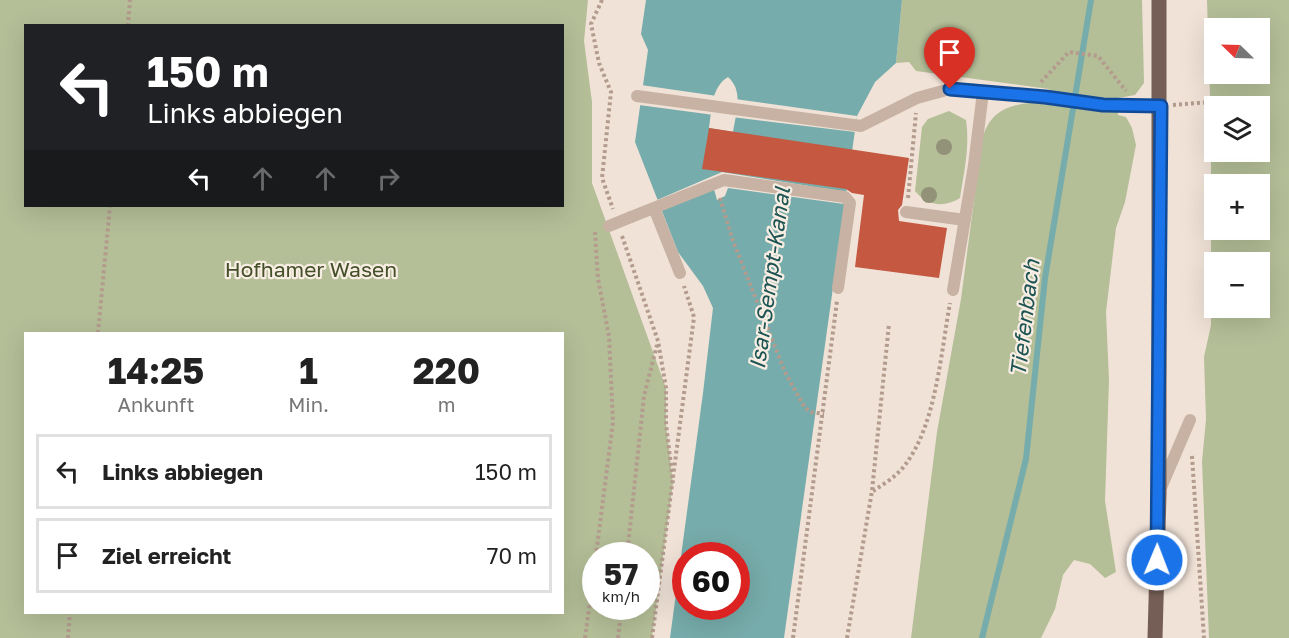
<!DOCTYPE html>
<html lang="de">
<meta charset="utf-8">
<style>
body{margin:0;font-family:"Golos Text",sans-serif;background:#f6f6f6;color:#222;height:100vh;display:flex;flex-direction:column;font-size:22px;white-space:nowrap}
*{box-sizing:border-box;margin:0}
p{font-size:20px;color:#767676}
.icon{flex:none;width:33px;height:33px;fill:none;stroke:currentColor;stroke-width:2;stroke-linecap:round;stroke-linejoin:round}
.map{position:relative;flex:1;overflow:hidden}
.drawer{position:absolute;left:24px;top:332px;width:540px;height:282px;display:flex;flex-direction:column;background:#fff;border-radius:0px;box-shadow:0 6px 24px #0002}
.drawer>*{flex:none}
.banner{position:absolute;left:24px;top:24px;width:540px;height:183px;border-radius:0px;box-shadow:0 6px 24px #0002;background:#202124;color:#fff;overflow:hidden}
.needle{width:39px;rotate:293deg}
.tools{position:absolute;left:1204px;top:18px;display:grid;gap:12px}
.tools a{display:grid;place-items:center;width:66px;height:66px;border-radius:0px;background:#fff;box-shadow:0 6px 24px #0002;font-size:30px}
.speed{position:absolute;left:582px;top:542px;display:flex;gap:12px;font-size:30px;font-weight:700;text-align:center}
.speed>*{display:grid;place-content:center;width:78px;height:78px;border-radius:50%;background:#fff;box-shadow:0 6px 24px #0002;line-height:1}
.speed small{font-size:15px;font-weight:400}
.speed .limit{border:9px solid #d22;background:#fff;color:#111}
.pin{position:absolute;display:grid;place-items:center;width:51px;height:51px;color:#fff;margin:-62px -26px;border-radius:50% 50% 50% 0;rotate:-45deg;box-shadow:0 0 6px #0007}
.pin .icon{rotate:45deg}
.me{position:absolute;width:66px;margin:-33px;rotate:1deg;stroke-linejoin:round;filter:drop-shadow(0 0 4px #0008)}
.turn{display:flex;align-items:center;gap:21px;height:126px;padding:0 24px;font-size:27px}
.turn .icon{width:78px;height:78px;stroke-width:2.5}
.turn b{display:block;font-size:42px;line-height:51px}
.lanes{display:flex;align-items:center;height:57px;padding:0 24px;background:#0003;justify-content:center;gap:30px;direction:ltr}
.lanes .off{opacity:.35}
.eta{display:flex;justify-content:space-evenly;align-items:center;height:102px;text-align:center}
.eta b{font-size:36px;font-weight:700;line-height:42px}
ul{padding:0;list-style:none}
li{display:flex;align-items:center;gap:18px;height:75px;margin:0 12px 9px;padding:0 12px;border:3px solid #e0e0e0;border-radius:0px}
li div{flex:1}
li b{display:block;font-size:22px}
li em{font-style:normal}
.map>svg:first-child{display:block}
.green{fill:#b4be97;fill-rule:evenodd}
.water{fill:#76acab;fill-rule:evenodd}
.pier{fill:#f0e2d7}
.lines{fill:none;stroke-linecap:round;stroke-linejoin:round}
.stream{stroke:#76acab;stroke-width:6}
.building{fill:#c45841}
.path{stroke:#b39b8e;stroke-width:4;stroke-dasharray:3 3;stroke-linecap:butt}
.service{stroke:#c7b2a3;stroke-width:12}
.primary{stroke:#755e56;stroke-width:15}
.service-bridge{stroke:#c7b2a3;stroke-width:12}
.tree{fill:#919277}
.route-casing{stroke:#114b97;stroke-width:15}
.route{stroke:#1a73e8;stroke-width:10}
.labels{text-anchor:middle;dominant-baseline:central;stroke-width:4.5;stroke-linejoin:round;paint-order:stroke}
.park-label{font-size:21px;fill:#445029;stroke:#f8ede3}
.water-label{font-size:22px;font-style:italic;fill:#1c5353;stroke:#f8ede3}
</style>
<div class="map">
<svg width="1289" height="638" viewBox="0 0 1289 638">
<rect width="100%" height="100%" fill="#f0e2d7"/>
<path class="green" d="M0,0H588L584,41L592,102V183L666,388V424L673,483L652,638H0ZM26,26H562V206H26ZM26,333H562V612H26ZM596,555H646V606H596Z
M902,0H1142L1144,83L1135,95L1118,98V115L1126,117L1132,128L1136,145L1125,202L1116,228L1106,312L1109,380L1105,501L1116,572L1105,578L1090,564L1074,560L1063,575L1055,609L1041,638H911L937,432L961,299L982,140C991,105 1016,104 1047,101L1049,89L916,71L909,62L896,63Z
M1207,0H1289V638H1209L1202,461L1206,420L1204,357L1211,325V128ZM1260,28V74H1215V28ZM1260,106V152H1215V106ZM1260,184V230H1215V184ZM1260,262V308H1215V262Z
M949,111L966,120C970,146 964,172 960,198C944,208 927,206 915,191L922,127L928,119Z"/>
<path class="water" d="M646,0H902L896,63L875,82L857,116L784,638H670L703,393L713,308L703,286L678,252L635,142L648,50L641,34ZM728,77C744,91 736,113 733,132L709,128C712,110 711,87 728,77ZM686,555H736V606H686Z"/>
<path class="pier" d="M641,85L717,96L714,115L639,105Z
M735,99L857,116L855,132L732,117Z
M722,172L846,192L844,204L728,188L725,196L717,200L714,189L662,210L657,200Z"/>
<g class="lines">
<path class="stream" d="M982,638L1026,459L1045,278L1091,0"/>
</g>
<path class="building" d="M709,128L909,158L902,205L898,210L899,221L947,228L939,278L855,267L864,195L852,193L846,189L702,169Z"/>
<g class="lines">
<path class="path" d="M602,0L591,24L599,63L611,92L602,178L613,209
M128,26L130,0
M1041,82L1069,52L1098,56L1126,91
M1173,105L1211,102
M720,198L733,241L785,372L805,408L811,412L824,414
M908,198L916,113
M595,232L598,279L609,336L613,422L596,555
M622,236L658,341L666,388V424L673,483
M98,333L110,206
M1192,456L1204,638
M873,491C884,484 897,476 905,465C936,425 941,352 950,303
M627,555L644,396L657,345
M68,638L70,612
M585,638L596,557
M618,638L622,606
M652,638L694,317L684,286
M793,638L837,301
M847,638L872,491L889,324"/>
<path class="service" d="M637,96L861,126L917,98L950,89L1045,97L1103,105L1161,106
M654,208L680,273
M906,212L965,220
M631,217L724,180L845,197L850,203L838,288
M953,290L974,165L983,92
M1160,490L1190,420"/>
<path class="primary" d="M1155,638L1159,494V0"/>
<path class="service-bridge" d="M609,226L631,217"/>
</g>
<g class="tree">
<circle cx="944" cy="147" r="8"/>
<circle cx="929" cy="195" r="8"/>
</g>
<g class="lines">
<defs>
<path id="route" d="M950,89L1045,97L1103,105L1161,106L1157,560"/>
</defs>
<use href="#route" class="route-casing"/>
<use href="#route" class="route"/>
</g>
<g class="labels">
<g class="park-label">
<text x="311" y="269">Hofhamer Wasen</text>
</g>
<g class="water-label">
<text transform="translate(769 278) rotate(-82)">Isar-Sempt-Kanal</text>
<text transform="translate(1024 318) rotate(-83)">Tiefenbach</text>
</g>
</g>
</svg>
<div class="tools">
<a><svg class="needle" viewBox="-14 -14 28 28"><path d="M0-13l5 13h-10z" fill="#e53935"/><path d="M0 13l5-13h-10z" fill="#767676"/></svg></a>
<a><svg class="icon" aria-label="layers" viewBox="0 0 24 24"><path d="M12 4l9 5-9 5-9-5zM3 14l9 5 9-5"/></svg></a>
<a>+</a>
<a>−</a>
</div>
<div class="speed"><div>57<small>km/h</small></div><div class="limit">60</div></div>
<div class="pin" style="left:950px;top:89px;background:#d93025"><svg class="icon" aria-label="arrive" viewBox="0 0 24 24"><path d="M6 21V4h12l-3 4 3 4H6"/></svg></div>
<svg class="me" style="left:1157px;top:560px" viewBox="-20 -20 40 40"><circle r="17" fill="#1a73e8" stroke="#fff" stroke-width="3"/><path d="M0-11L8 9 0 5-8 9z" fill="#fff"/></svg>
<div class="banner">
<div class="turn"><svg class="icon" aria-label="left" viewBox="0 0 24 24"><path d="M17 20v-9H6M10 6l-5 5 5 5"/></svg><div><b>150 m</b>Links abbiegen</div></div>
<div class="lanes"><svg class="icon" aria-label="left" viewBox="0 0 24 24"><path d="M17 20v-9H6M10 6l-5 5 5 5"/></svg><svg class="icon off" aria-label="ahead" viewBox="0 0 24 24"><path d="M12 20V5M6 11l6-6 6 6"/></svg><svg class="icon off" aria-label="ahead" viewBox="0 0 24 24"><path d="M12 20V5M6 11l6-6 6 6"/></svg><svg class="icon off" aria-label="right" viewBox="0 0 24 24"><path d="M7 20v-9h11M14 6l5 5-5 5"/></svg></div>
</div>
<section class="drawer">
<div class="eta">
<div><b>14:25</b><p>Ankunft</p></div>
<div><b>1</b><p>Min.</p></div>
<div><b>220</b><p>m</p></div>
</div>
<ul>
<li><svg class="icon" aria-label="left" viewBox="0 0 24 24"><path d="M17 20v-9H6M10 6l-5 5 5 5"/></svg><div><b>Links abbiegen</b></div><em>150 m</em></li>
<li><svg class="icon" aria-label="arrive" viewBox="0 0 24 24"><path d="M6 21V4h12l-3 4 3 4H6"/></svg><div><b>Ziel erreicht</b></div><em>70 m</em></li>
</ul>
</section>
</div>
